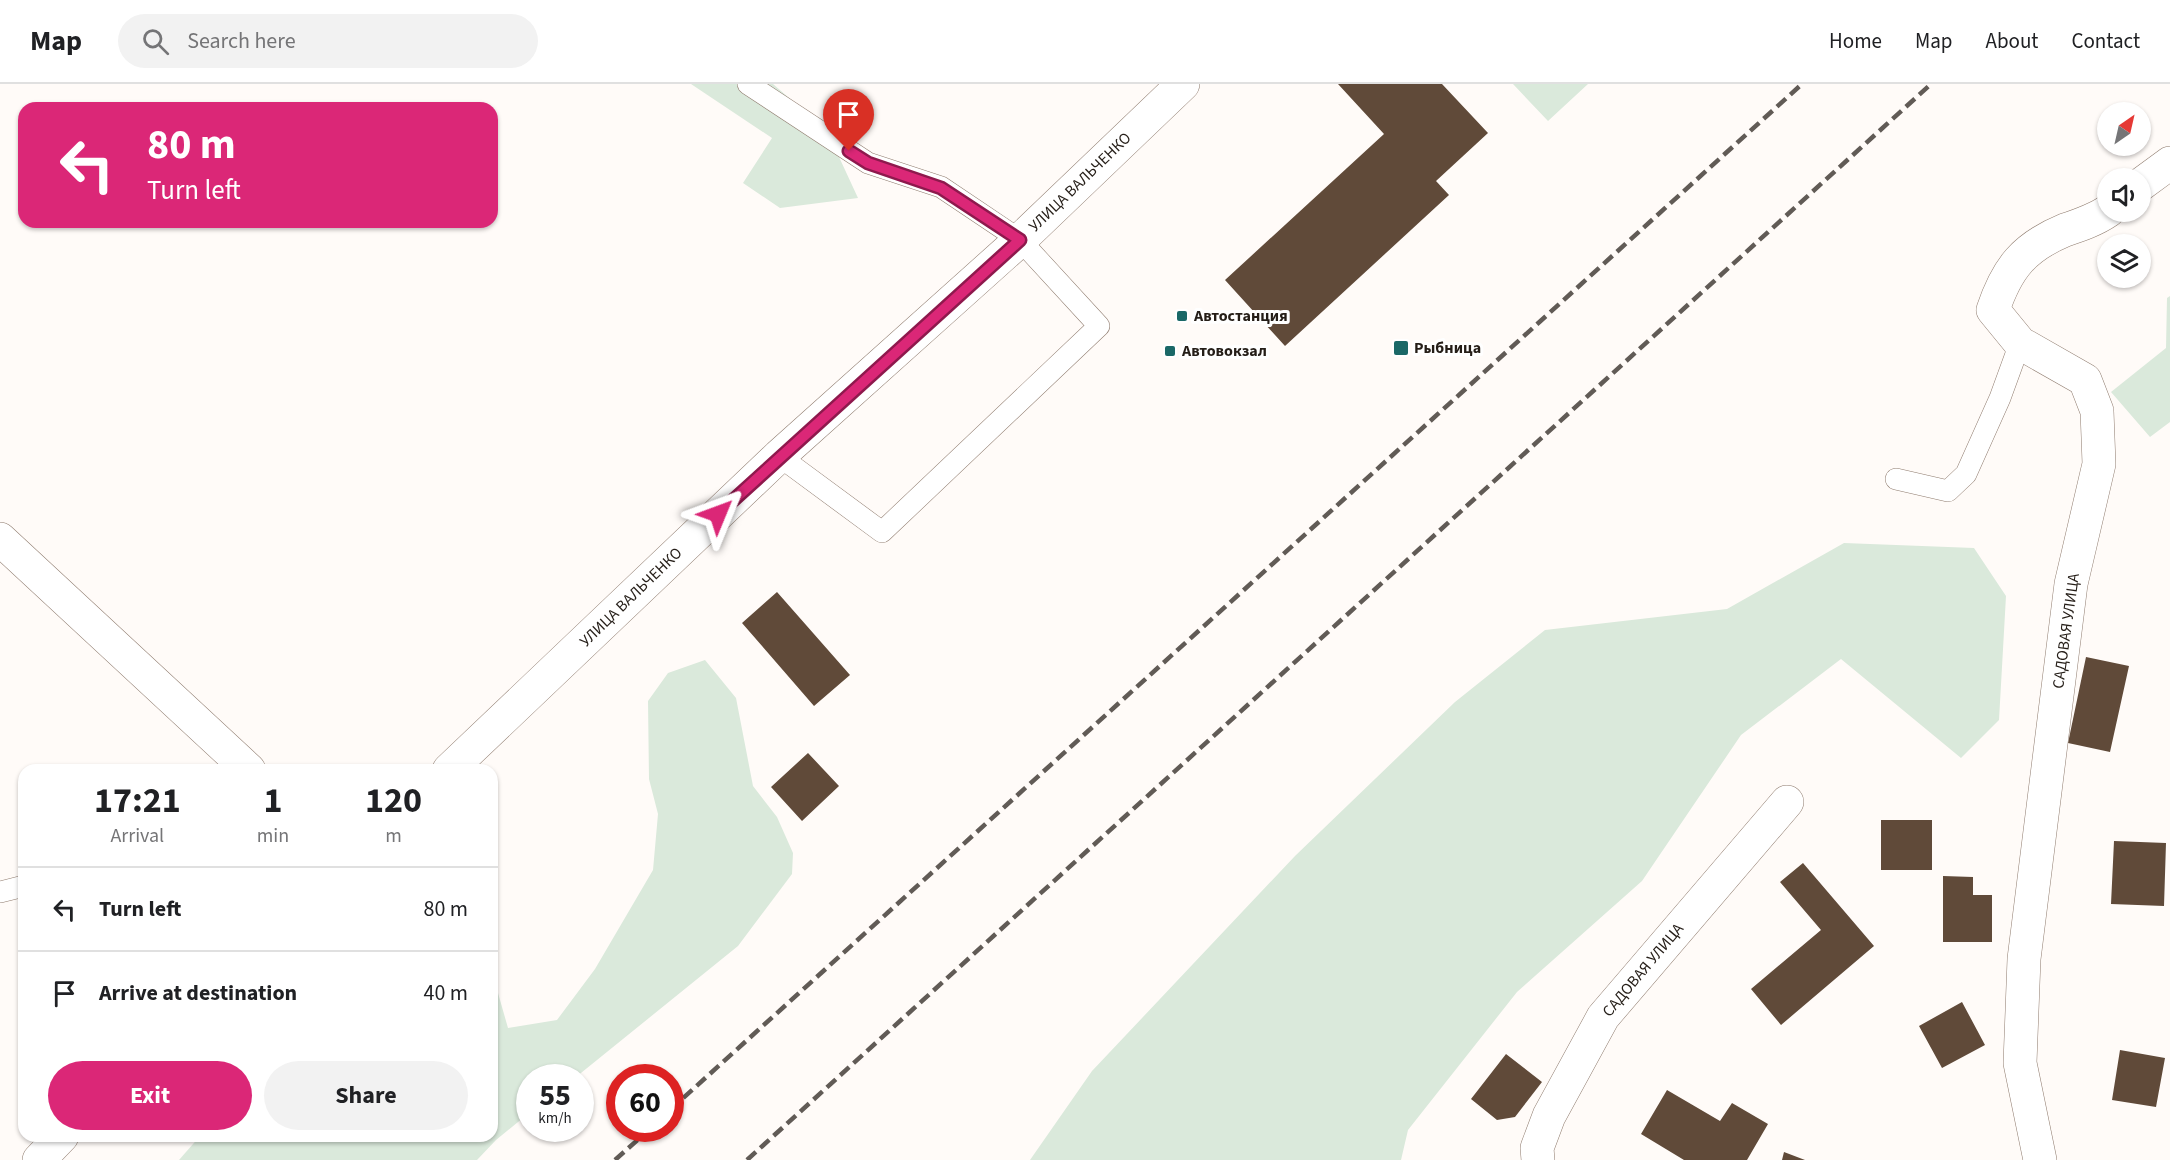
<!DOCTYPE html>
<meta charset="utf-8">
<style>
body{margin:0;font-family:"Source Sans 3",sans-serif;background:#f2f2f2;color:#202124;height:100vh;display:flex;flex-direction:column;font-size:22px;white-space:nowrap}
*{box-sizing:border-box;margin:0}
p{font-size:20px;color:#757577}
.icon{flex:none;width:33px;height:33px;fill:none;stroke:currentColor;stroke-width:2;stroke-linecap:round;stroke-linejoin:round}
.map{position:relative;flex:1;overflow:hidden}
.side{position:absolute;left:18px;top:680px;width:480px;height:378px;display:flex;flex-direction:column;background:#fff;border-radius:18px;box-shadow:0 2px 4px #0004}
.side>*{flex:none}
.hud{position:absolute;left:18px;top:18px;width:480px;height:126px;border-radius:18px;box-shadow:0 2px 4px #0004;background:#db2777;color:#fff;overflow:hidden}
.needle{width:39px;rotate:34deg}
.buttons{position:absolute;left:2097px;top:18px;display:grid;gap:12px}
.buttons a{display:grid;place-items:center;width:54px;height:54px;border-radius:50%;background:#fff;box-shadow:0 2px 4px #0004;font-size:30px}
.speed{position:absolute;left:516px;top:980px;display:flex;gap:12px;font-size:30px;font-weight:700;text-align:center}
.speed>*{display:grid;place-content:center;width:78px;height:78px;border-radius:50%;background:#fff;box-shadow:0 2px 4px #0004;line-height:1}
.speed small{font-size:15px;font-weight:400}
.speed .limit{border:9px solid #d22;background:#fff;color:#111}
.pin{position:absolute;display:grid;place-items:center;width:51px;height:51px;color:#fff;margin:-62px -26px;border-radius:50% 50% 50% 0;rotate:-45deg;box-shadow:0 0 6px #0007}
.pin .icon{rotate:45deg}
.me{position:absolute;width:66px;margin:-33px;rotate:46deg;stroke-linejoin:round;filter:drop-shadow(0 0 4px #0008)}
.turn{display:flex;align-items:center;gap:21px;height:126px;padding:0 30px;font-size:27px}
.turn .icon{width:78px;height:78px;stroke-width:2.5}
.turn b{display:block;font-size:42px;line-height:51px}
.eta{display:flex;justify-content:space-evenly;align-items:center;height:102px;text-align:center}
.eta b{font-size:36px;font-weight:700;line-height:42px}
.primary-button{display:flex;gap:12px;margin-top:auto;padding:12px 30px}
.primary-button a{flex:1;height:69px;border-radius:36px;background:#db2777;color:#fff;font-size:24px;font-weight:700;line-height:69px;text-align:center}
.primary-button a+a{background:#f2f2f2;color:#202124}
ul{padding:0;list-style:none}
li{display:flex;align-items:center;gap:18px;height:84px;padding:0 30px;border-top:2px solid #e0e0e0}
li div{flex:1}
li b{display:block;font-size:22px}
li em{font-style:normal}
header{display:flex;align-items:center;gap:36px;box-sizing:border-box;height:84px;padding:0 30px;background:#fff;border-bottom:2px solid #e0e0e0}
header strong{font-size:28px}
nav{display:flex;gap:33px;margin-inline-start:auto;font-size:21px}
.search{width:420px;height:54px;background:#f2f2f2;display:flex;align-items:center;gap:15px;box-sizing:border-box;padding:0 21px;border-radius:33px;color:#757577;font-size:22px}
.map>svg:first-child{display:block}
.green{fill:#dae9db}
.building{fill:#604a39}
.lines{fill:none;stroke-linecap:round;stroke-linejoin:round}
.lane-casing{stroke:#907d70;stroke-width:22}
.street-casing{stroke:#907d70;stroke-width:34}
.primary-casing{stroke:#907d70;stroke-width:34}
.lane{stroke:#fff;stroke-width:21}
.street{stroke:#fff;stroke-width:33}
.primary{stroke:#fff;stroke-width:33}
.rail{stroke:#615b56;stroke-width:4.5;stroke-dasharray:12 6;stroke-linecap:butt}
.route-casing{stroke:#8e194d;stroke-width:15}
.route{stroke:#db2777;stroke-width:10}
.poi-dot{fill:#1a6867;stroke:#fff;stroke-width:2}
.labels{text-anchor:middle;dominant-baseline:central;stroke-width:6;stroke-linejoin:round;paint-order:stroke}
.street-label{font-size:16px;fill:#251e18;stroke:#fff}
.poi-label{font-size:16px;font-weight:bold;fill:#251e18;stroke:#fff;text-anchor:start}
</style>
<header>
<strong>Map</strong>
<div class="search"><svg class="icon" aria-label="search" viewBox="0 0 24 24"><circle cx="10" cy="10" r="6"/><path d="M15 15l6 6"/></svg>Search here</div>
<nav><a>Home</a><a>Map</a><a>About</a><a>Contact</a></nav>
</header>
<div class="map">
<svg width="2170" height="1076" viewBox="0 0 2170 1076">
<rect width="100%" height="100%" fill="#fffbf8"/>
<path class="green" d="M691,0H773L827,47L858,114L780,124L743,99L772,54Z
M1513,0H1588L1548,37Z
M2170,212V338L2150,353L2111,308L2166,264L2167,214Z
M1844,459L1974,464L2006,512L1999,636L1961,674L1841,575L1741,651L1642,797L1517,908L1408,1046L1401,1076H1030L1092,987L1295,772L1455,618L1545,546L1727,525Z
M705,576L736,614L753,702L777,733L793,769L792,790L738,862L576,993H530L529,1029L496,1056L477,1076H179L200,1052H492V888L508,944L557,936L595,885L653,786L658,730L649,695L648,617L668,589Z"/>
<path class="building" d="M1338,0H1442L1488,49L1436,97L1449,111L1285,262L1225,196L1384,50Z
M777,508L850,591L814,622L742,539Z
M2086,573L2129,582L2110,668L2068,659Z
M808,669L839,702L802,737L771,703Z
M1881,736H1932V786H1881Z
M2114,757L2166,759L2164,822L2111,820Z
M1803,779L1874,862L1781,941L1751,905L1821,846L1780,798Z
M1943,792L1973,793V811H1992V858H1943Z
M1962,918L1985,961L1942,984L1919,942Z
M2120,966L2165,974L2156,1023L2112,1016Z
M1506,970L1542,998L1515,1033L1497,1036L1471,1015Z
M1667,1006L1720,1037L1732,1019L1768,1040L1747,1076H1684L1641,1050Z
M1784,1068L1805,1076H1782Z"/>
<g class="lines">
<defs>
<path id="lane" d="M748,0L868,79L941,103L1020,156L1099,242L882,448L779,372
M1896,395L1948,407L1966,390L2000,314L2020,259
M0,808L24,802"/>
<path id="street" d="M2140,101L2170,79
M0,455L249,686
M1538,1076L1537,1064L1549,1032L1603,933L1787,718
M2040,1076L2020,979L2024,875L2071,500L2099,380L2097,327L2085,296L2020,259L1993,226C2007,184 2024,163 2065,146C2080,141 2095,136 2108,127"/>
<path id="primary" d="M449,686L779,372L1020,156L1183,0
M39,1076L62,1052"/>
</defs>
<use href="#lane" class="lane-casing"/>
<use href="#street" class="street-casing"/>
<use href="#primary" class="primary-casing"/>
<use href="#lane" class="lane"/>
<use href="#street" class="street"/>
<use href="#primary" class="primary"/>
<path class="rail" d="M670,1026L1802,0
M615,1076L651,1044
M747,1076L1931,0"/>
</g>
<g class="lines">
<defs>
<path id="route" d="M718,430L1020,156L941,104L868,79L849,67"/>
</defs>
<use href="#route" class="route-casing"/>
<use href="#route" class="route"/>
</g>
<g class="poi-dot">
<rect x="1176" y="226" width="12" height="12" rx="3"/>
<rect x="1393" y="256" width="16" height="16" rx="3"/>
<rect x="1164" y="261" width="12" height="12" rx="3"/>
</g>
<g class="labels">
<g class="street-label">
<text transform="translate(1080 98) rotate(-44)">УЛИЦА ВАЛЬЧЕНКО</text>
<text transform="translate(631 513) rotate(-44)">УЛИЦА ВАЛЬЧЕНКО</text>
<text transform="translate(2066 547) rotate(-82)">САДОВАЯ УЛИЦА</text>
<text transform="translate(1643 886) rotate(-50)">САДОВАЯ УЛИЦА</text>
</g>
<g class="poi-label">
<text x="1194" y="232">Автостанция</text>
<text x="1414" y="264">Рыбница</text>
<text x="1182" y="267">Автовокзал</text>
</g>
</g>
</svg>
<div class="buttons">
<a><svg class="needle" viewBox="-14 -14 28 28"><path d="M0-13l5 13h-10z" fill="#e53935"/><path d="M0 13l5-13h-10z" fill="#757577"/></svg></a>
<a><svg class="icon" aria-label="sound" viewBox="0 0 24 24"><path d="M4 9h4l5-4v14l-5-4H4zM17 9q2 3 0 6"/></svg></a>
<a><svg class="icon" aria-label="layers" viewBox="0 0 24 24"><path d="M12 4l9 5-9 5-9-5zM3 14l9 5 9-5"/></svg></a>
</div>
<div class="speed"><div>55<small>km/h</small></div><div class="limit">60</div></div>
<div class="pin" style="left:849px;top:67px;background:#d93025"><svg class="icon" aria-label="arrive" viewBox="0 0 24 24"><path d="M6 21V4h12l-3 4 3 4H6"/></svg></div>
<svg class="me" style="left:718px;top:430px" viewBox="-20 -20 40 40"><path d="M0-17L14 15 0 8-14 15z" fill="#db2777" stroke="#fff" stroke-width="4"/></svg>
<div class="hud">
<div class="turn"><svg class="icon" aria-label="left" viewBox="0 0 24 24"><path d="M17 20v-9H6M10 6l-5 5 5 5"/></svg><div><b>80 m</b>Turn left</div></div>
</div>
<section class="side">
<div class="eta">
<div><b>17:21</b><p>Arrival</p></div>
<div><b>1</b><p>min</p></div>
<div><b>120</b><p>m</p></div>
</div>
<ul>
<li><svg class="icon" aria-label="left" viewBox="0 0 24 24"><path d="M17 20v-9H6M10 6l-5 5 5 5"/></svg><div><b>Turn left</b></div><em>80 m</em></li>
<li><svg class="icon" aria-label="arrive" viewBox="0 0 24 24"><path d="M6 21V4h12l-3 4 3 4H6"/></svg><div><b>Arrive at destination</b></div><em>40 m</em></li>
</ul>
<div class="primary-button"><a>Exit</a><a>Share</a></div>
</section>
</div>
